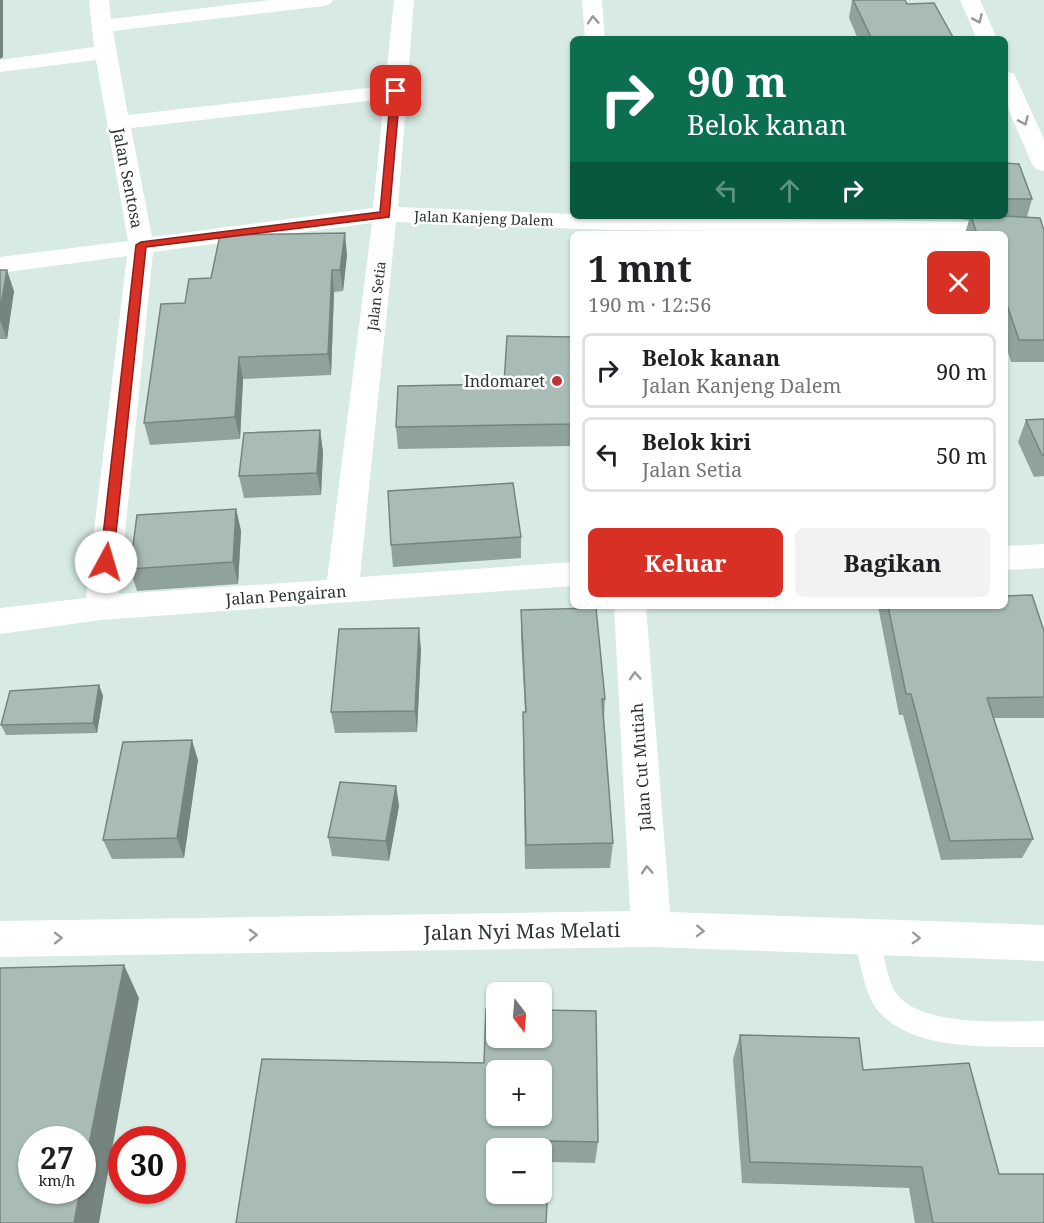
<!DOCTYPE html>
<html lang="id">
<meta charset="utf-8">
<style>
body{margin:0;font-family:"Noto Serif",serif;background:#f2f2f2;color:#202124;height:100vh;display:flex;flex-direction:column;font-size:22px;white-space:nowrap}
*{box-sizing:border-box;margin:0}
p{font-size:20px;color:#757577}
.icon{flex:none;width:33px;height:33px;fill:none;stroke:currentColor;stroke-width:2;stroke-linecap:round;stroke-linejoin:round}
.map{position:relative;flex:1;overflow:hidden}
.details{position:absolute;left:570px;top:231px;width:438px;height:378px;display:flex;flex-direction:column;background:#fff;border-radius:9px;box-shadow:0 2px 4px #0004}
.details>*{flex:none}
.guide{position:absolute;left:570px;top:36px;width:438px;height:183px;border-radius:9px;box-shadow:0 2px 4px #0004;background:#0b6e4f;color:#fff;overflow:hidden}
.needle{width:39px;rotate:164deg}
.controls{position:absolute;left:486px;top:982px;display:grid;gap:12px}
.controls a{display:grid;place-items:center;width:66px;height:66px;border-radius:9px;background:#fff;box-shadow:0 2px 4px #0004;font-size:30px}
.speed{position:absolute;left:18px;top:1126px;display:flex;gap:12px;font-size:30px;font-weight:700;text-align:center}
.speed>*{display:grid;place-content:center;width:78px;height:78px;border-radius:50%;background:#fff;box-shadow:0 2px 4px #0004;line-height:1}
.speed small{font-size:15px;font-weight:400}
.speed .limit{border:9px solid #d22;background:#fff;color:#111}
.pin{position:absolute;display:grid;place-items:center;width:51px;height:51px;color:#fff;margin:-26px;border-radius:12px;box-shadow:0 3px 9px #0006}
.me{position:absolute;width:66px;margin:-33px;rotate:6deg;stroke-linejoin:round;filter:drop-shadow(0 0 4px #0008)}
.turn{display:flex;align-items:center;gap:21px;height:126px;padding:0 18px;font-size:27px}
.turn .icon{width:78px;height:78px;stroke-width:2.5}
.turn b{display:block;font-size:42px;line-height:51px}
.lanes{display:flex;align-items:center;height:57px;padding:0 18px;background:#0003;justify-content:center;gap:30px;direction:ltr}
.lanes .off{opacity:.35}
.round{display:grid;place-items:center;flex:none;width:63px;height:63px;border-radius:9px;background:#f2f2f2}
.headline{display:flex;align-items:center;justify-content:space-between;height:102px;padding:0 18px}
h1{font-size:36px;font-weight:700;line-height:45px}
.primary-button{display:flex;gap:12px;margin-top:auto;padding:12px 18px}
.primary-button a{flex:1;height:69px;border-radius:9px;background:#d93025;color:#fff;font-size:24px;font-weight:700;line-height:69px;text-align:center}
.primary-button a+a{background:#f2f2f2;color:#202124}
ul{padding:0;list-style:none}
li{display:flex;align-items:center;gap:18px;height:75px;margin:0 12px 9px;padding:0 6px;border:3px solid #e0e0e0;border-radius:9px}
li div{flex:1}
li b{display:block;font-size:22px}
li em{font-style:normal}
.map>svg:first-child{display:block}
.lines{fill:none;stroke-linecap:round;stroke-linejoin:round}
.lane{fill:#fff;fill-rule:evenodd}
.street{fill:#fff;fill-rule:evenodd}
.secondary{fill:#fff;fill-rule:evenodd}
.wall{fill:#90a29c}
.shaded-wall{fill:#76847f}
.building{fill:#a8bcb5;stroke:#76847f;stroke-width:1.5;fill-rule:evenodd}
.oneway{stroke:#969a98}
.route{fill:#d93025;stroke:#8d1f18;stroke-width:1.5}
.poi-dot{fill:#c23335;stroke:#fff;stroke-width:2}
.labels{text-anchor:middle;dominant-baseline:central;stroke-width:5;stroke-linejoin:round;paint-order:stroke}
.far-street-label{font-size:14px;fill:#2d3532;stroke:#fff}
.street-label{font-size:16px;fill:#2d3532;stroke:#fff}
.poi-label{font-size:16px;fill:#2d3532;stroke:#fff;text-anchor:end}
.near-street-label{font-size:20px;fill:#2d3532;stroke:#fff}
</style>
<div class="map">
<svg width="1044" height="1223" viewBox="0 0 1044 1223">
<rect width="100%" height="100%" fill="#d7eae4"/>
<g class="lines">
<path class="lane" d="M867,924L876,928C884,946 884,967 892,986C910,1029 1006,1021 1044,1021V1047C993,1046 909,1053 875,1007C868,997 865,983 862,972C859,958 852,941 858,928Z"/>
<path class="street" d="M89,0H109L111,19L271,0H333L330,4L323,6L113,31L128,115L385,86L394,0H414L398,207L573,214V216L1044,223V237H1005V234L609,230L396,222L360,577L573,562V586L101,620L0,634V608L86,598L127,256L0,273V257L128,241L96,60L0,72V60L94,47ZM384,99L373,208L152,237L131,128ZM372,223L327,580L119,594L153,252Z
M582,0H602L605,39H585Z
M1044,544V568L1005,570V546Z
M614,606H646L670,912L1044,925V961L651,947L0,957V921L630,911Z"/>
<path class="secondary" d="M960,0H980L997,39H977Z
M1005,72L1013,73L1016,78L1044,139V171L1036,169L1032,164L1005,102Z"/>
</g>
<path class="wall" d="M852,0H905L907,4L954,39H858L849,18Z
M1005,163L1032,199L1027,217L1044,230V362H1011L1005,342V234H965L969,220L960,219L959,216H1005Z
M347,255L343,291L334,292L331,375L243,379L240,439L150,445L144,423L185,303L211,278Z
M0,270L14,291L7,339H0Z
M573,337V446L398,449L396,427L504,384Z
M1044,419V476L1034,477L1018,442L1026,420Z
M320,430L323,452L321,495L244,498L239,476Z
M236,509L241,531L238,584L137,591L130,569Z
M521,537V558L393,567L391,545Z
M878,606H1005L1044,631V718H994L1033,839L1022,858L941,860L903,715H899Z
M521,610L605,699L604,718L613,843L610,868L525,869L523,739V712H525L521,637Z
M421,649L417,732L335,733L331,712Z
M99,685L103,696L97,733L6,735L1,725Z
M198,760L184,858L112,859L103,840Z
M396,786L399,806L389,861L332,856L328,837Z
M740,1035L863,1070L999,1174L1044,1223H915L909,1188L742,1183L733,1059Z
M262,1059L598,1142L595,1163L549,1162Z"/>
<path class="shaded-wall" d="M0,0H3V57L0,59Z
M345,233L347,255L343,291L340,270Z
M7,270L14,291L7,339L0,320V310Z
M332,270L334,292L331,375L328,354Z
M239,357L243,379L240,439L235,417Z
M320,430L323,452L321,495L317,473Z
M236,509L241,531L238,584L233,562Z
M419,628L421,649L417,732L415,711Z
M99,685L103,696L97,733L93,723Z
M192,740L198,760L184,858L177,838Z
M396,786L399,806L389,861L386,841Z
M124,965L139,998L99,1223H74L80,1191H82V1181Z"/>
<path class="building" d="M853,0H905L907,4L934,3L954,39H872Z
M1005,163L1019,164L1032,199H1005Z
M971,216H1002L1040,218L1044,230V340H1019L1005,299V234H977Z
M345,233L340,270H332L328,354L239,357L235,417L144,423L161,304L185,303L189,279L211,278L220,235Z
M0,270H7L0,310Z
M507,336L573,337V424L396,427L398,386L504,384Z
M1044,419V455H1042L1026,420Z
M320,430L317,473L239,476L244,433Z
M513,483L521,537L391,545L388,491Z
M236,509L233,562L130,569L137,515Z
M1032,595L1044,631V697L987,698L1033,839L950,841L911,694H906L888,606H1005V596Z
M596,608L605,699H602L613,843L526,845L523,712H526L521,610Z
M419,628L415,711L331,712L339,629Z
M99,685L93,723L1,725L10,691Z
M192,740L177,838L103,840L123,742Z
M340,782L396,786L386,841L328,837Z
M124,965L82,1181V1140H32V1191H80L74,1223H0V968Z
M486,1009H496V1038H542V1010L596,1011L598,1142L550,1141L546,1223H236L262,1059L484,1063ZM496,1071H542V1116H496ZM496,1149H542V1194H496Z
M740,1035L859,1038L863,1070L969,1063L999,1174H1044V1223H933L922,1167L750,1162Z"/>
<defs><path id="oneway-chevron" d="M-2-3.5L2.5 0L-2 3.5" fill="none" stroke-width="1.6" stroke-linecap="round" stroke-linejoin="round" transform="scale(1.5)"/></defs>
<g class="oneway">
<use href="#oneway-chevron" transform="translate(978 19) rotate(66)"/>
<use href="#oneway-chevron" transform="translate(593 20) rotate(-94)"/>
<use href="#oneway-chevron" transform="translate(1024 121) rotate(66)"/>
<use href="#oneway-chevron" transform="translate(635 676) rotate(-94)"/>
<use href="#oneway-chevron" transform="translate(647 870) rotate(-94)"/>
<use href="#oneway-chevron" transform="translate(700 931) rotate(2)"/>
<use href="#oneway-chevron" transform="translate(253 935) rotate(-1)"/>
<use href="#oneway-chevron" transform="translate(58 938) rotate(-1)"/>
<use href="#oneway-chevron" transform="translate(916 938) rotate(2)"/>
</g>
<path class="route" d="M396,88L400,91L389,217L146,247L113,562L111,566H102L100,562L136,245L141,242L380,212L391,91Z"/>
<circle class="poi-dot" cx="557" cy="381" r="6"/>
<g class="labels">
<g class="far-street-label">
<text transform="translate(484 218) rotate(2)">Jalan Kanjeng Dalem</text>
<text transform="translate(376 296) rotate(-83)">Jalan Setia</text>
</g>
<g class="street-label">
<text transform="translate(128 178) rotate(79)">Jalan Sentosa</text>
<text transform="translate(286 595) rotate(-4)">Jalan Pengairan</text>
<text transform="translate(641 767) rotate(-94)">Jalan Cut Mutiah</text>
</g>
<g class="poi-label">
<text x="545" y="381">Indomaret</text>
</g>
<g class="near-street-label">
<text transform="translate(522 931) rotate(-1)">Jalan Nyi Mas Melati</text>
</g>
</g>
</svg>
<div class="controls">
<a><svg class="needle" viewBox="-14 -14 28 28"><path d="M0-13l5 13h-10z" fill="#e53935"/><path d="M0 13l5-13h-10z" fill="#757577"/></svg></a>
<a>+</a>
<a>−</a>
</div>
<div class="speed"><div>27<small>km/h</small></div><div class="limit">30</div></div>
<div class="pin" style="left:396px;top:91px;background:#d93025"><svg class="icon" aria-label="arrive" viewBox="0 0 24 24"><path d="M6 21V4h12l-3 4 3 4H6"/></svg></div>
<svg class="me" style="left:106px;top:562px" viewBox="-20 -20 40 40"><circle r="19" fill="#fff"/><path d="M0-13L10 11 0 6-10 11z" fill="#d93025"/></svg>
<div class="guide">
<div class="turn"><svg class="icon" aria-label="right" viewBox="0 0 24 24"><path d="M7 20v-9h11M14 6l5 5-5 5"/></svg><div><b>90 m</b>Belok kanan</div></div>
<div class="lanes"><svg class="icon off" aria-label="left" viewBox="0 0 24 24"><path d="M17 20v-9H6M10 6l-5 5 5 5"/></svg><svg class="icon off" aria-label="ahead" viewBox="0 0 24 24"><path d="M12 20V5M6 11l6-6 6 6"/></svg><svg class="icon" aria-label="right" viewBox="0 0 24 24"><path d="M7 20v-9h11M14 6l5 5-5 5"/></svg></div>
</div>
<section class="details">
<div class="headline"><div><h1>1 mnt</h1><p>190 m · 12:56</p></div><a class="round" style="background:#d93025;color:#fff"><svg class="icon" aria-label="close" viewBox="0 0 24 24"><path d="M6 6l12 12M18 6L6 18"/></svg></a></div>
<ul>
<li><svg class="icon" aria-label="right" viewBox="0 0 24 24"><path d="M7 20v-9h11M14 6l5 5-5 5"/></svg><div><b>Belok kanan</b><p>Jalan Kanjeng Dalem</p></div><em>90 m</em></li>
<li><svg class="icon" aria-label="left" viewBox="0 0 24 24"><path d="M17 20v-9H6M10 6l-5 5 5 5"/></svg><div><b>Belok kiri</b><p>Jalan Setia</p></div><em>50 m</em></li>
</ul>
<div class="primary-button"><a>Keluar</a><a>Bagikan</a></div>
</section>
</div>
